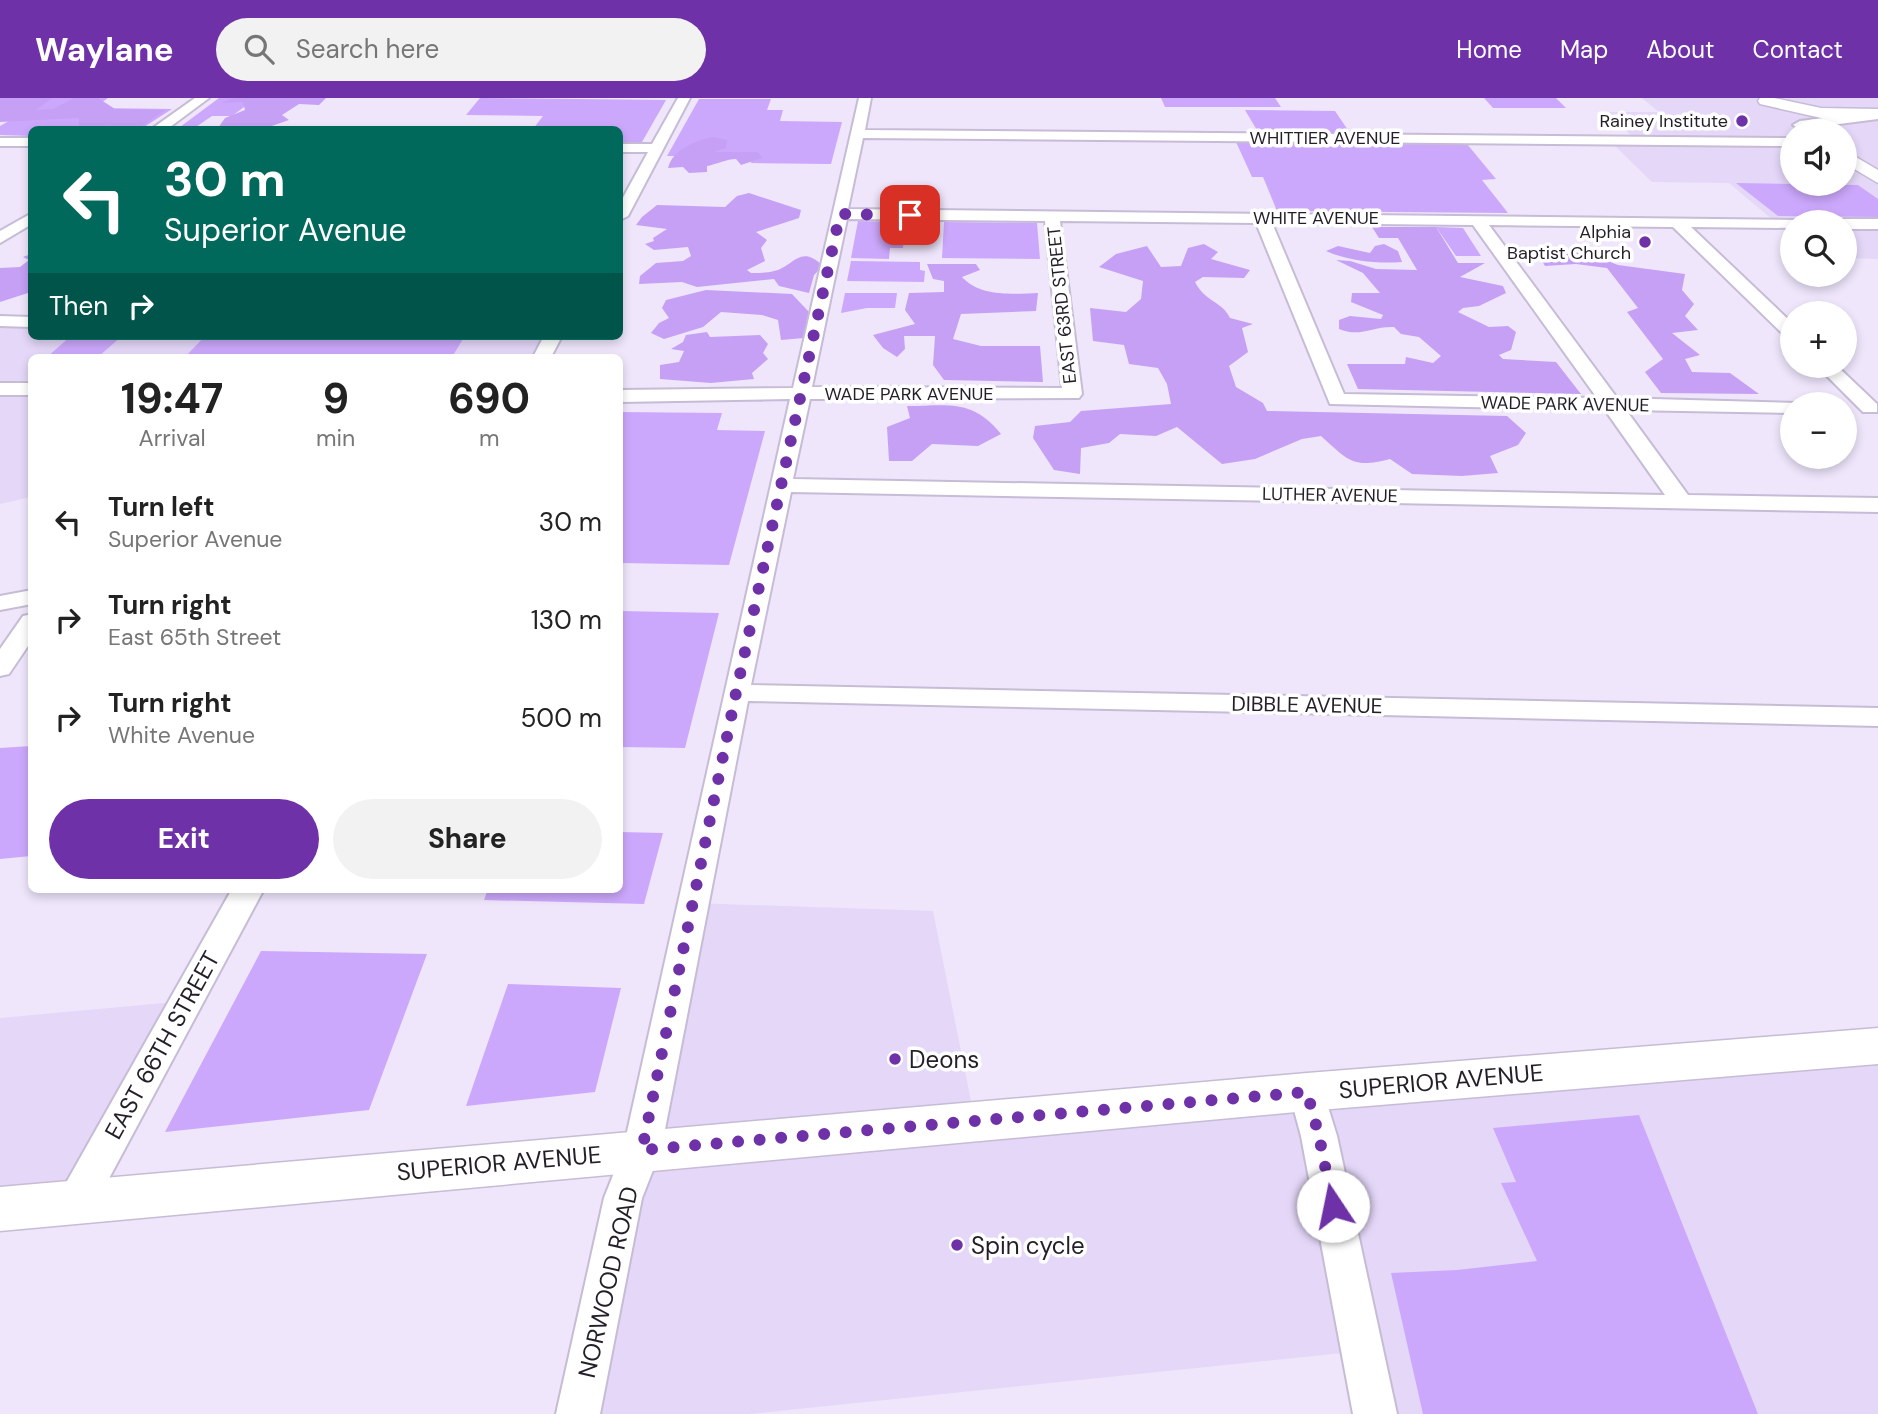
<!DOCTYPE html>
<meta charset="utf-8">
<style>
body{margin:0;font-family:"DM Sans",sans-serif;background:#f2f2f2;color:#222;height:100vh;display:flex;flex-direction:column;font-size:26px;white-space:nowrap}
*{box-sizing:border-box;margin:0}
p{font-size:23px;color:#767676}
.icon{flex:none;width:38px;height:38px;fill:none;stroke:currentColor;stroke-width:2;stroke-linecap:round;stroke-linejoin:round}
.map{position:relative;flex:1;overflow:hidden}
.side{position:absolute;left:28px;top:256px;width:595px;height:539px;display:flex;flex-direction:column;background:#fff;border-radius:10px;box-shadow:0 4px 10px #0003}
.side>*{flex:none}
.guide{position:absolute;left:28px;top:28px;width:595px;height:214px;border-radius:10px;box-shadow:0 4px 10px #0003;background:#00695c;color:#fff;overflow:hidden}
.buttons{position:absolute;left:1780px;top:21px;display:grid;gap:14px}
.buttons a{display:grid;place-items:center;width:77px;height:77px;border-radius:50%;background:#fff;box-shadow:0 4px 10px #0003;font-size:35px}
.pin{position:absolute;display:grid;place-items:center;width:60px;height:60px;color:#fff;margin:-30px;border-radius:14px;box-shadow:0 4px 10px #0006}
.me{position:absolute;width:77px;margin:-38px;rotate:349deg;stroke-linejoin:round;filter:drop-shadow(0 0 5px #0008)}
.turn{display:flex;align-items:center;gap:24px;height:147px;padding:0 21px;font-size:32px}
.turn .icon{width:91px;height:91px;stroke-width:2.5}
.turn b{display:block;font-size:49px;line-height:60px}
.then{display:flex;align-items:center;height:66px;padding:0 21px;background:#0003;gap:14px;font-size:26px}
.eta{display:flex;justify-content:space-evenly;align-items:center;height:119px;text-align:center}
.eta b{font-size:42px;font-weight:700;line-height:49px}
.cta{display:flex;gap:14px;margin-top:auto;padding:14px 21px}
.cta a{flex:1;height:80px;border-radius:42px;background:#6e31a7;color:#fff;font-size:28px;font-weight:700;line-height:80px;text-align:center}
.cta a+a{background:#f2f2f2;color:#222}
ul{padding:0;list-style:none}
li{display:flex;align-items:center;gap:21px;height:98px;padding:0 21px}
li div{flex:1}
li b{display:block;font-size:26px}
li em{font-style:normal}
header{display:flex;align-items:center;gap:42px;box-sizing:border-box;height:98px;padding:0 35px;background:#6e31a7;color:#fff}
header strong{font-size:33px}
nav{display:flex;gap:38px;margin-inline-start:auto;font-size:24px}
.search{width:490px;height:63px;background:#f2f2f2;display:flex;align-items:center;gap:18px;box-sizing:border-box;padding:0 24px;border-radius:38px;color:#767676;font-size:26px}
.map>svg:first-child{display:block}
.built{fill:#e4d7f8;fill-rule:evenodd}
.green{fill:#cca8fc}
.forest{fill:#c5a0f5}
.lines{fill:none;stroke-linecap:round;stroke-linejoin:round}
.minor-casing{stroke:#c6bcd5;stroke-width:4}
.major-casing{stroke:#c6bcd5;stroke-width:3}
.minor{fill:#fff;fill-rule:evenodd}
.major{fill:#fff;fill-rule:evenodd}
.route{stroke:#6e31a7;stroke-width:12;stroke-dasharray:0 21.6}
.poi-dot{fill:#6e31a7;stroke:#fff;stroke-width:2.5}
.labels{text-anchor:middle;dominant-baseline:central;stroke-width:7;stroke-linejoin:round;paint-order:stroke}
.far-poi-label{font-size:18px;fill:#231f28;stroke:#fff;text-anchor:end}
.far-street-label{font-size:18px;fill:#231f28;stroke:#fff}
.street-label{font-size:21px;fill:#231f28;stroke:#fff}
.near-street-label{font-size:24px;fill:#231f28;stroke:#fff}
.near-poi-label{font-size:24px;fill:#231f28;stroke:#fff;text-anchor:start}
</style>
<header>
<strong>Waylane</strong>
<div class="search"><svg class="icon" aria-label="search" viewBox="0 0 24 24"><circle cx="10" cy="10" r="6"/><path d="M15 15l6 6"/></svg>Search here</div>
<nav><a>Home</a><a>Map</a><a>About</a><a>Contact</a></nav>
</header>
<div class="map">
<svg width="1878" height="1316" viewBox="0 0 1878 1316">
<rect width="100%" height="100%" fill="#efe6fc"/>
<path class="built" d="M1642,0H1878V161L1845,160L1844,124H1792V138L1729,85L1652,84L1610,43L1636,42L1606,14H1659ZM1792,33H1844V86H1792Z
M0,223L31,224L32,238H553L542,259H32L31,399L0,406Z
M692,805L933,813L975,1023L1878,948V1316H1375L1362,1253L749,1316H578Z
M186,903L76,1104L0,1111V920Z"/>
<path class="green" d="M0,0H108L94,10L172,11L141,31L32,32L31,38L0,37V28L21,16Z
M219,0H256L232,18H212L193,31L176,32Z
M480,0L666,2L642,44H620V32L533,31L543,18L466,17Z
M1161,0H1275L1281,9H1165Z
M1484,0H1556L1566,10H1493Z
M699,1H771L767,12H783L780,23L842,24L831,66L751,65L752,59L667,58Z
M1245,12L1335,13L1350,35L1258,34Z
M1236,44L1467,46L1496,81L1482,82L1508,115L1277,113L1263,79H1252Z
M1736,85L1858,87L1878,101V119L1778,118Z
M858,123L905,124L903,150H890L889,161L851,160Z
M944,124L1037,125L1040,161L942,160Z
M1436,129L1463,130L1481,158H1456Z
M851,163L920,164V172L925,173L924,184L847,183Z
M845,195H897L895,210H867L841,215Z
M71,238H122L98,259H47Z
M205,238L463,241L452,259H185Z
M620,314L722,315L717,332L765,333L729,467L620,465Z
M620,513L719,515L685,650L620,649Z
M31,648V758L0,761V650Z
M620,734L663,735L644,806L484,802L488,791H620Z
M261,853L427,856L369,1012L165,1034Z
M508,886L621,890L595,994L466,1008Z
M1639,1017L1758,1316H1423L1391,1175L1457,1172L1537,1163L1501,1085L1516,1084L1493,1030Z"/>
<path class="forest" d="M0,0H52L36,12L53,11L74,0H98L115,11L166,12L137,31H105L110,27L79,30V20L0,24Z
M234,0H326L319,7L299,6L282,17L289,22L263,31L218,30L225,20L245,12L243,4L221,5Z
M714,39L727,42L726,50L714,54H758L762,60L741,67L736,61C727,61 717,66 707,68V74L689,75L683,69L668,70C673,51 696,42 714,39Z
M749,95L801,112L799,120L756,134L767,142L761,150L765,163L747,172L751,175C759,175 767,175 774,173C793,169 800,145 823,168L814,177L809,195L779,188L774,181L697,189L682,184L639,186L640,178L656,165L683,163L691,158L688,149L654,152L645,146L654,143L653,140L667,131L636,127L642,119L657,107L725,109L737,98Z
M1372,129H1436L1458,165H1485L1460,179L1503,188L1506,195L1479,208L1463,210L1458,214L1489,229L1508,228L1516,234L1511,252L1499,257L1503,261L1556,264L1581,296L1358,291L1347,266H1405L1406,259L1433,265L1441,258L1419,239L1401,236L1394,229C1372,228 1360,240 1339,231V222L1350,218L1381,221L1383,217L1351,204L1352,195H1380L1363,175L1336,162L1350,163L1376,171L1417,172L1398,140H1379Z
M1204,146L1218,154L1211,161L1250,172L1244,180L1203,179L1195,184C1205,204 1222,203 1230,220L1253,226L1242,230L1248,254L1229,268L1236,289L1263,305L1267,313L1507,318L1526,335L1518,347L1490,358L1498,375L1462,378L1412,376L1390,361C1352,371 1348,362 1321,338L1302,341L1255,361L1222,366L1177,329L1156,338L1120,336L1109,345L1081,350L1080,376L1054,372L1033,340L1035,328L1070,324L1081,313L1171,306L1167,286L1158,270L1129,266L1124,247L1093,243L1090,210L1126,214L1141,201L1143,183L1099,169L1116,156L1147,148L1161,169L1181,168L1188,150Z
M1384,146L1398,153L1402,164C1378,166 1348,163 1326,153L1338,148L1370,155L1375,148Z
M1537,154L1586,155L1618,167L1685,176L1682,192L1694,206L1685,218L1698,232L1672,235L1700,257L1685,261L1692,274L1730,275L1759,296L1661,295L1645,274L1663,261L1627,214L1638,210L1607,170L1576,166L1545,168Z
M31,156V194L0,204V170L20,169L29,162L23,159Z
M927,166H976L980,172L962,179C980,199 1013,196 1038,195L1036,213L961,216L953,241L981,248H1040L1043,284L944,282L933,267L935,238H904L905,251L897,259L883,250L873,237L915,226L905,212L909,195L944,194V183L933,181Z
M706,192L792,196L809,214L804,240L781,242L778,222L762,217L721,214L703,229L664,241L651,235L659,225L669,220L662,210L666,202Z
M707,234L710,239L760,237L768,246L763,255L768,261L752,275L754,281L711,285L660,281V267L679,264L684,253L671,251L683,244L686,237Z
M907,308C948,308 972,300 1001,336L978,348L932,346L912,363H889L887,329L910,320Z"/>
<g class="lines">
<defs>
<path id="minor" d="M195,0H209L166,32H150Z
M678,0H690L628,118L620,122V105L648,54H620V46H652Z
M859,0H871L865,32L1792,40V48L863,40L848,111L1797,122L1799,124H1792V130L1691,129L1792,225V240L1786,239L1673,129L1489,127L1617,300L1799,305L1792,306V315L1626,312L1688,397L1878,400V414L791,394L751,587L1878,610V628L748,603L661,1052L642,1100L600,1316H556L604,1100L623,1052L790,301L620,304V292L793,290ZM847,121L1045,123L1062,290L812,289ZM1060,123L1256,125L1330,306L1605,312L1665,397L793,381L810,301L1079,300L1082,296ZM1272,125L1473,127L1597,300L1344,296Z
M1878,13V21L1800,31L1793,27L1800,23Z
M0,40H32V48H0Z
M32,115V126L0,145V133Z
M1844,121H1878V131H1844V124H1837Z
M0,218L32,219V229L0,228Z
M544,238H562L551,259H533Z
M1817,268H1837L1877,306V314H1863Z
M0,285H32V297H0Z
M32,492V506L0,512V498Z
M32,516V542L9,576L0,578V551L23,518Z
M232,791H264L90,1116L76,1121L62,1116L57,1104L62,1092Z
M1307,979L1320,983L1337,1038L1397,1316H1353L1301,1038L1289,994L1294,983Z"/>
<path id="major" d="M1760,0H1774L1821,10L1878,11V21L1821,20L1760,6L1758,3Z
M1844,52L1878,72V85L1844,65Z
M1878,930V966L1307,1013L0,1133V1089L1307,975Z"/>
</defs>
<use href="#minor" class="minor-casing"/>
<use href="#major" class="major-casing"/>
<use href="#minor" class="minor"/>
<use href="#major" class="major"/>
</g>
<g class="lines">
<path class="route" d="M910,117L840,116L736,595L642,1052L1307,994L1319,1038L1333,1108"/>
</g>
<g class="poi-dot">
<circle cx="1742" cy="23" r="7"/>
<circle cx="1645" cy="144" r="7"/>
<circle cx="895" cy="961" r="7"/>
<circle cx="957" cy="1147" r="7"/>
</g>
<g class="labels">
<g class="far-poi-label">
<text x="1728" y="23">Rainey Institute</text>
<text x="1631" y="134">Alphia<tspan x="1631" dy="21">Baptist Church</tspan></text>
</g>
<g class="far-street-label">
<text x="1325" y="40">WHITTIER AVENUE</text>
<text x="1316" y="120">WHITE AVENUE</text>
<text transform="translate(1062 207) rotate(-96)">EAST 63RD STREET</text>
<text x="909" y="296">WADE PARK AVENUE</text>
<text transform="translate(1565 306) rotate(1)">WADE PARK AVENUE</text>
<text transform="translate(1330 397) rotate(1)">LUTHER AVENUE</text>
</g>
<g class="street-label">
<text transform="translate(1307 607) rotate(1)">DIBBLE AVENUE</text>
</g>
<g class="near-street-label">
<text transform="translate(162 947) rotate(-61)">EAST 66TH STREET</text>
<text transform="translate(1441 983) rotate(-5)">SUPERIOR AVENUE</text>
<text transform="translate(499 1065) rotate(-5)">SUPERIOR AVENUE</text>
<text transform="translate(608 1184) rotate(-77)">NORWOOD ROAD</text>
</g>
<g class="near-poi-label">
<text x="909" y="961">Deons</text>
<text x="971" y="1147">Spin cycle</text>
</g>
</g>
</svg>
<div class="buttons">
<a><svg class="icon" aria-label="sound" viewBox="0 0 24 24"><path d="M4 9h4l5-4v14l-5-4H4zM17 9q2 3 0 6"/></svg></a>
<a><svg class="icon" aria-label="search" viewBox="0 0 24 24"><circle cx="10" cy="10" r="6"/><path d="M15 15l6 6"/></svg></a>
<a>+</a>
<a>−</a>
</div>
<div class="pin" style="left:910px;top:117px;background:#d93025"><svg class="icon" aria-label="arrive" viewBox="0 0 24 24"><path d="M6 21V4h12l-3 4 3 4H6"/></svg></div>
<svg class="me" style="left:1333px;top:1108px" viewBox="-20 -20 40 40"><circle r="19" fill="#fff"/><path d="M0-13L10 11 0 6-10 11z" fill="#6e31a7"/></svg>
<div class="guide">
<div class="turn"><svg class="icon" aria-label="left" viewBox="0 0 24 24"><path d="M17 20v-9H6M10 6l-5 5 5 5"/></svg><div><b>30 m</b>Superior Avenue</div></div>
<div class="then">Then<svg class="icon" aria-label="right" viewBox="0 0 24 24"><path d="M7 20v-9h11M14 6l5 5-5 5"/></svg></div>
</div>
<section class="side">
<div class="eta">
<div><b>19:47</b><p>Arrival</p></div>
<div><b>9</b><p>min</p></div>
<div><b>690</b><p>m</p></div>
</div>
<ul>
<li><svg class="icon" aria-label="left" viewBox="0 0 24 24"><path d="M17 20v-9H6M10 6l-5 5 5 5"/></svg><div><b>Turn left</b><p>Superior Avenue</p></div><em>30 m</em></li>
<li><svg class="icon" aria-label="right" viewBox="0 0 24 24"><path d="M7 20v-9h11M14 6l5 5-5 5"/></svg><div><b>Turn right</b><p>East 65th Street</p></div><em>130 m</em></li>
<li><svg class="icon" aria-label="right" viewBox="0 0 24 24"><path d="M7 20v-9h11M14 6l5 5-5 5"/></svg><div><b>Turn right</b><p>White Avenue</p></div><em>500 m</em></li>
</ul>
<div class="cta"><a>Exit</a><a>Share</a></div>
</section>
</div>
